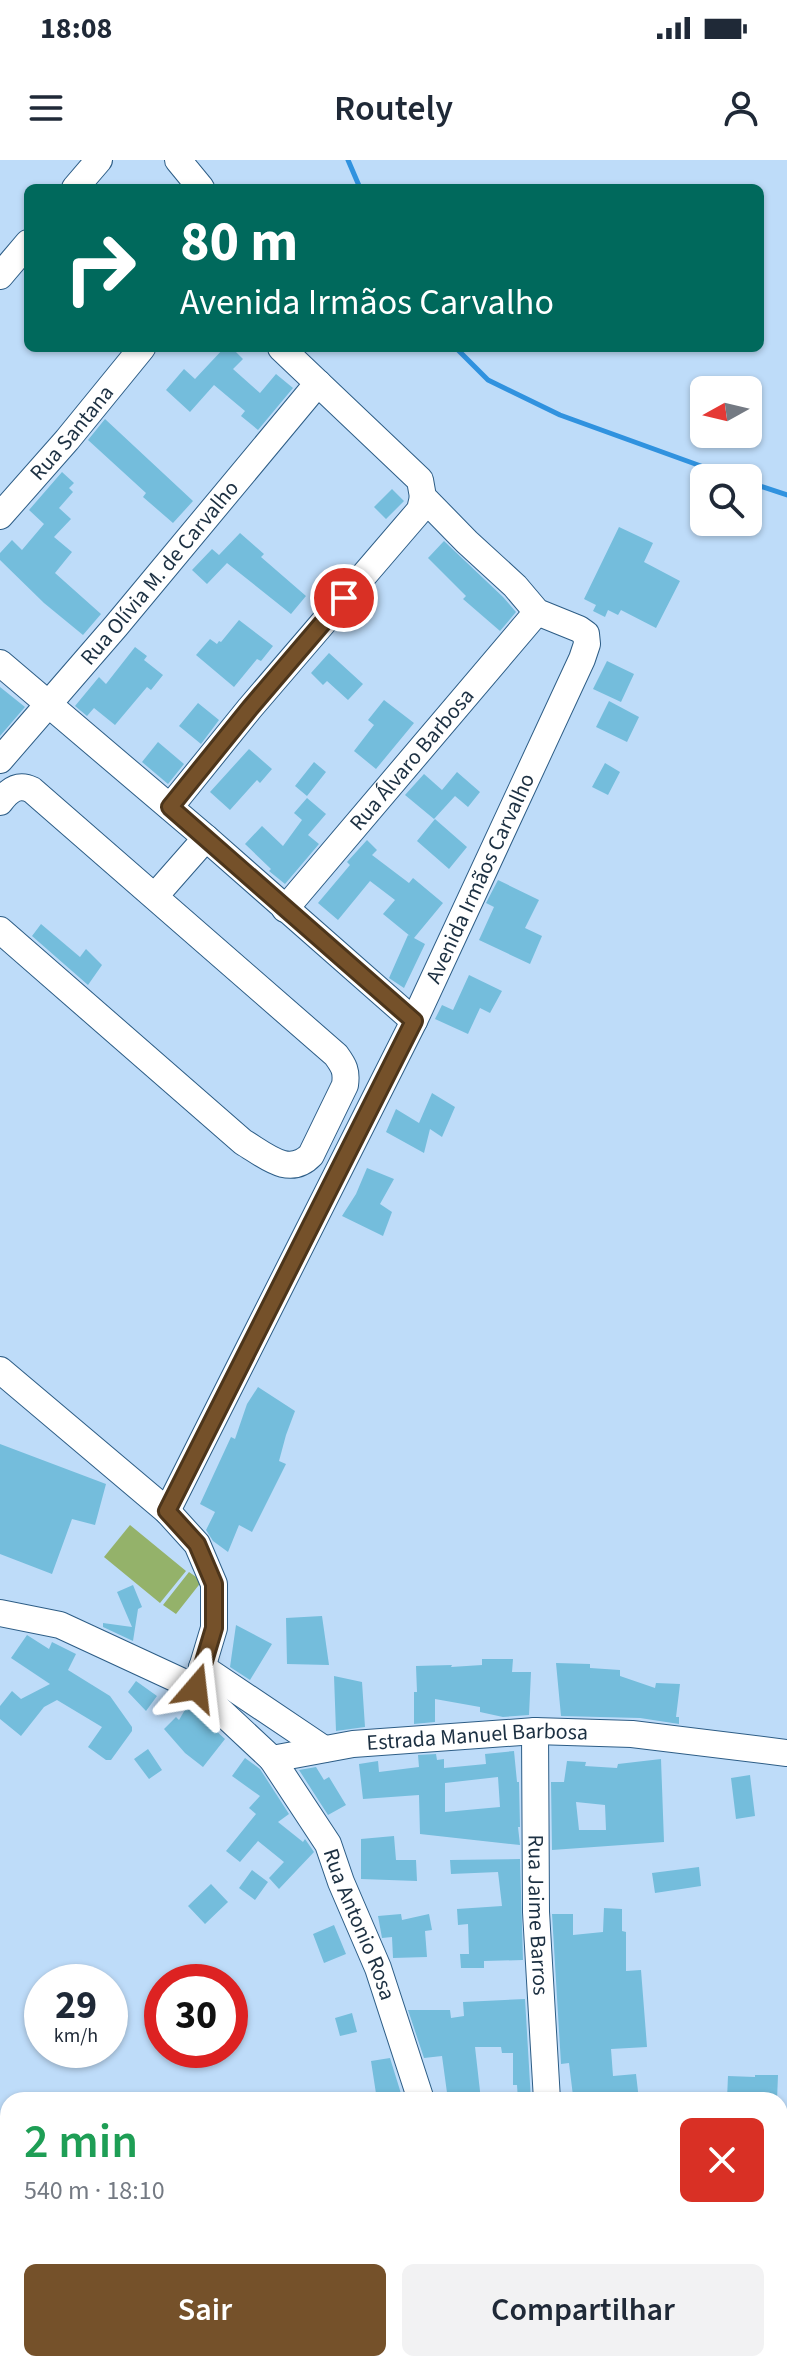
<!DOCTYPE html>
<html lang="pt">
<meta charset="utf-8">
<style>
body{margin:0;font-family:"Source Sans 3",sans-serif;background:#f2f2f3;color:#1f2937;height:100vh;display:flex;flex-direction:column;font-size:30px;white-space:nowrap}
*{box-sizing:border-box;margin:0}
p{font-size:26px;color:#747a83}
.icon{flex:none;width:44px;height:44px;fill:none;stroke:currentColor;stroke-width:2;stroke-linecap:round;stroke-linejoin:round}
.map{position:relative;flex:1;overflow:hidden}
.details{position:absolute;left:0px;top:1932px;width:788px;height:280px;display:flex;flex-direction:column;background:#fff;border-radius:24px 24px 0 0;box-shadow:0 2px 6px #0004}
.details>*{flex:none}
.banner{position:absolute;left:24px;top:24px;width:740px;height:168px;border-radius:12px;box-shadow:0 2px 6px #0004;background:#00695c;color:#fff;overflow:hidden}
.needle{width:52px;rotate:262deg}
.tools{position:absolute;left:690px;top:216px;display:grid;gap:16px}
.tools a{display:grid;place-items:center;width:72px;height:72px;border-radius:12px;background:#fff;box-shadow:0 2px 6px #0004;font-size:40px}
.speed{position:absolute;left:24px;top:1804px;display:flex;gap:16px;font-size:40px;font-weight:700;text-align:center}
.speed>*{display:grid;place-content:center;width:104px;height:104px;border-radius:50%;background:#fff;box-shadow:0 2px 6px #0004;line-height:1}
.speed small{font-size:20px;font-weight:400}
.speed .limit{border:12px solid #d22;background:#fff;color:#111}
.pin{position:absolute;display:grid;place-items:center;width:68px;height:68px;color:#fff;margin:-34px;border:4px solid #fff;border-radius:50%;box-shadow:0 2px 8px #0007}
.me{position:absolute;width:88px;margin:-44px;rotate:17deg;stroke-linejoin:round;filter:drop-shadow(0 0 6px #0008)}
.turn{display:flex;align-items:center;gap:28px;height:168px;padding:0 24px;font-size:36px}
.turn .icon{width:104px;height:104px;stroke-width:2.5}
.turn b{display:block;font-size:56px;line-height:68px}
.round{display:grid;place-items:center;flex:none;width:84px;height:84px;border-radius:12px;background:#f2f2f3}
.summary{display:flex;align-items:center;justify-content:space-between;height:136px;padding:0 24px}
h1{font-size:48px;font-weight:600;line-height:60px;color:#1e9e55}
.cta{display:flex;gap:16px;margin-top:auto;padding:16px 24px}
.cta a{flex:1;height:92px;border-radius:12px;background:#75512a;color:#fff;font-size:32px;font-weight:600;line-height:92px;text-align:center}
.cta a+a{background:#f2f2f3;color:#1f2937}
.status{display:flex;justify-content:space-between;align-items:center;height:56px;padding:0 40px;background:#fff;direction:ltr}
.status svg{height:22px;fill:currentColor}
header{display:flex;justify-content:space-between;align-items:center;height:104px;padding:0 24px;background:#fff;font-size:36px;font-weight:600}
.map>svg:first-child{display:block}
.green{fill:#94b26a}
.lines{fill:none;stroke-linecap:round;stroke-linejoin:round}
.stream{stroke:#3092df;stroke-width:5}
.building{fill:#74bddc;fill-rule:evenodd}
.minor-casing{stroke:#2d5d86;stroke-width:28}
.minor{stroke:#fff;stroke-width:26}
.route-casing{stroke:#4c351b;stroke-width:20}
.route{stroke:#75512a;stroke-width:14}
.labels{text-anchor:middle;dominant-baseline:central;stroke-width:6;stroke-linejoin:round;paint-order:stroke}
.street-label{font-size:22px;fill:#1c3042;stroke:#d4e8fb}
</style>
<div class="status"><b>18:08</b><svg viewBox="0 0 49 12"><path d="M0 12V9h3v3zM5 12V6h3v6zM10 12V3h3v9zM15 12V0h3v12zM26 1h20v11H26zM47 4h2v5h-2z"/></svg></div>
<header><svg class="icon" aria-label="menu" viewBox="0 0 24 24"><path d="M4 6h16M4 12h16M4 18h16"/></svg>Routely<svg class="icon" aria-label="person" viewBox="0 0 24 24"><circle cx="12" cy="8" r="4"/><path d="M4 21q1-7 8-7t8 7"/></svg></header>
<div class="map">
<svg width="787" height="2212" viewBox="0 0 787 2212">
<rect width="100%" height="100%" fill="#bedcf9"/>
<path class="green" d="M130,1365L186,1411L160,1443L104,1397Z
M189,1412L202,1421L176,1454L163,1445Z"/>
<g class="lines">
<path class="stream" d="M348,0L360,28
M456,188L488,220L560,255L734,318
M748,322L787,335"/>
</g>
<path class="building" d="M224,188H232L243,199L233,209L260,233L276,214L293,228L258,270L241,256L245,251L214,225L190,252L166,230L184,209L195,219Z
M105,259L193,341L173,363L143,337L146,333L88,280Z
M62,312L74,323L69,328L73,332L59,348L71,359L54,377L72,392L55,413L101,454L83,475L44,443L0,400V393L12,380L22,390L44,364L29,350Z
M392,329L404,341L386,359L374,347Z
M619,367L653,383L644,402L680,421L656,468L621,450L618,455L608,450L605,457L593,451L596,445L584,439Z
M240,373L264,394L261,397L306,436L291,454L227,403L207,424L192,410L212,389L219,395Z
M444,381L503,437L516,452L500,471L463,439L466,436L428,398Z
M239,460L273,486L261,501L257,499L234,527L196,495L210,479L217,484L219,481L221,482Z
M135,487L147,496L144,500L163,515L151,530L147,527L115,565L94,548L87,556L75,546L99,517L106,524Z
M329,493L363,524L348,540L327,521L323,525L311,513Z
M607,501L634,514L621,542L593,529Z
M0,527L25,547L0,576Z
M384,540L414,563L376,609L354,591L374,565L368,560Z
M609,541L639,557L627,582L596,567Z
M198,543L219,560L201,584L179,566Z
M158,582L184,604L168,624L142,602Z
M249,589L272,609L260,623L257,620L230,650L210,632Z
M314,602L326,612L307,636L295,626Z
M605,603L620,612L608,635L592,627Z
M457,612L480,632L468,647L455,636L434,659L405,635L424,614L442,630Z
M307,638L326,654L308,675L319,684L285,724L269,711L271,709L245,684L262,666L283,686L302,660L294,653Z
M435,659L467,687L449,709L417,681Z
M367,680L377,690L372,695L409,723L413,718L443,743L414,778L425,784L404,828L389,818L408,775L410,776L383,754L395,740L370,721L338,760L318,743L350,705L347,702Z
M498,720L539,740L525,768L542,776L530,804L479,780L494,747L486,743Z
M41,764L80,797L86,789L102,805L88,825L32,776Z
M469,815L502,831L490,853L480,848L468,874L435,859L442,845L453,850Z
M432,933L455,947L442,977L430,969L424,993L386,972L396,949L419,963Z
M367,1008L394,1019L380,1044L392,1052L383,1076L342,1056L356,1034Z
M258,1227L295,1251L286,1275L279,1301L286,1304L252,1372L239,1365L228,1392L213,1381L206,1370L215,1352L200,1344L231,1277L235,1279L247,1244Z
M0,1284L106,1324L95,1365L72,1359L52,1414L0,1394Z
M133,1425L142,1447L138,1449L133,1481L103,1467V1463L132,1467L117,1432Z
M322,1456L329,1505L287,1504L286,1458Z
M236,1465L272,1484L250,1520L230,1507Z
M27,1475L49,1489L52,1482L76,1494L68,1510L110,1536L132,1567V1571L111,1600H106L88,1587L102,1567L57,1540L44,1547L21,1576L0,1559V1546L12,1531L21,1539L50,1524L11,1498Z
M482,1499H513L512,1512H531L529,1555L503,1557L480,1552V1547L435,1539V1562L414,1564V1532H417L416,1506L452,1505L451,1507L482,1505Z
M556,1503L590,1504V1508L620,1510V1516L655,1528L656,1523L680,1524L676,1557H679V1564L640,1558L561,1556Z
M334,1516L362,1522L365,1567L336,1571Z
M136,1521L157,1536L146,1551L128,1532Z
M186,1548L203,1559L225,1579L203,1607L185,1593L164,1569L176,1557L179,1560Z
M148,1589L162,1610L149,1619L134,1599Z
M514,1591L517,1622H519L520,1667H518L520,1685L420,1674L419,1635L363,1639L359,1604L378,1601L379,1612L419,1607L418,1595L436,1594L437,1600L444,1599V1608L486,1604L485,1594ZM498,1617L500,1647L445,1652V1623Z
M245,1598L260,1609L289,1654L278,1662L303,1682L305,1679L314,1692L279,1729L269,1718L284,1702L258,1681L240,1702L226,1691L256,1654L249,1648L260,1636L232,1616Z
M661,1599L664,1682L552,1690L551,1622H564L567,1601L586,1602L585,1606L617,1608L618,1604ZM576,1642L605,1645L606,1670H579Z
M316,1607L324,1620L329,1617L346,1645L328,1655L299,1610Z
M750,1615L755,1656L736,1659L731,1618Z
M394,1676L396,1700H416L417,1721L361,1719V1679Z
M520,1699L523,1800L484,1801V1808H461L460,1794H469L468,1764L458,1765L457,1749L502,1746L498,1712L451,1714L450,1700Z
M699,1707L701,1726L655,1733L652,1713Z
M252,1710L268,1722L255,1740L239,1728Z
M211,1724L228,1742L205,1764L188,1746Z
M604,1748L622,1749V1771L626,1772V1811L641,1810L647,1887L611,1889L613,1916L636,1914L639,1940H597V1934L573,1936L569,1903L561,1904L552,1754H573V1775L603,1772Z
M401,1754L402,1760L429,1754L432,1770L425,1771L427,1797L393,1798L392,1777L382,1778L378,1756Z
M334,1765L346,1794L324,1803L313,1774Z
M525,1839L531,1940H518L517,1925H513V1893H502L501,1887H475L481,1940H448L442,1896L424,1898L408,1850H450L451,1858L464,1856L463,1842Z
M352,1853L357,1872L340,1876L335,1858Z
M390,1898L403,1940H377L371,1901Z
M755,1915H778L777,1940L727,1939L728,1916L755,1917Z"/>
<g class="lines">
<defs>
<g id="minor">
<path d="M178,0L201,28"/>
<path d="M75,28L99,0"/>
<path d="M0,116L28,83"/>
<path id="s1" d="M0,356L67,280L142,188"/>
<path d="M0,503L206,678L414,861"/>
<path id="s2" d="M0,600L116,466L318,223"/>
<path d="M0,642C9,630 18,623 32,630L336,895C344,906 347,911 345,925L311,995C289,1018 265,995 243,982L0,770"/>
<path d="M170,647L250,548L420,350L423,337"/>
<path d="M155,736L206,678"/>
<path id="s3" d="M285,749L537,452"/>
<path d="M0,1210L167,1351L197,1384L214,1424V1468L196,1528"/>
<path id="s4" d="M167,1351L414,861L582,499L587,484L586,474L579,469L537,452L515,426L467,382L423,337L420,320L281,188"/>
<path id="s5" d="M0,1453L60,1465L196,1528L272,1599L353,1584L535,1571L632,1574L787,1593"/>
<path d="M202,1507L324,1589"/>
<path id="s6" d="M535,1571L536,1752L547,1940"/>
<path id="s7" d="M272,1599L328,1684L341,1722L378,1808L421,1940"/>
<path d="M780,2004H787"/>
<path d="M780,2192H787"/>
<path d="M728,2204V2212"/>
<path d="M392,2212V2204"/>
<path d="M430,2212L557,2205"/>
</g>
</defs>
<use href="#minor" class="minor-casing"/>
<use href="#minor" class="minor"/>
</g>
<g class="lines">
<defs>
<path id="route" d="M196,1528L214,1468V1424L197,1384L167,1351L414,861L170,647L250,548L344,438"/>
</defs>
<use href="#route" class="route-casing"/>
<use href="#route" class="route"/>
</g>
<g class="labels">
<g class="street-label">
<text stroke="none"><textPath href="#s1" startOffset="110">Rua Santana</textPath></text>
<text stroke="none"><textPath href="#s2" startOffset="246">Rua Olívia M. de Carvalho</textPath></text>
<text stroke="none"><textPath href="#s3" startOffset="196">Rua Álvaro Barbosa</textPath></text>
<text stroke="none"><textPath href="#s4" startOffset="706">Avenida Irmãos Carvalho</textPath></text>
<text stroke="none"><textPath href="#s5" startOffset="522">Estrada Manuel Barbosa</textPath></text>
<text stroke="none"><textPath href="#s6" startOffset="184">Rua Jaime Barros</textPath></text>
<text stroke="none"><textPath href="#s7" startOffset="188">Rua Antonio Rosa</textPath></text>
</g>
</g>
</svg>
<div class="tools">
<a><svg class="needle" viewBox="-14 -14 28 28"><path d="M0-13l5 13h-10z" fill="#e53935"/><path d="M0 13l5-13h-10z" fill="#747a83"/></svg></a>
<a><svg class="icon" aria-label="search" viewBox="0 0 24 24"><circle cx="10" cy="10" r="6"/><path d="M15 15l6 6"/></svg></a>
</div>
<div class="speed"><div>29<small>km/h</small></div><div class="limit">30</div></div>
<div class="pin" style="left:344px;top:438px;background:#d93025"><svg class="icon" aria-label="arrive" viewBox="0 0 24 24"><path d="M6 21V4h12l-3 4 3 4H6"/></svg></div>
<svg class="me" style="left:196px;top:1528px" viewBox="-20 -20 40 40"><path d="M0-17L14 15 0 8-14 15z" fill="#75512a" stroke="#fff" stroke-width="4"/></svg>
<div class="banner">
<div class="turn"><svg class="icon" aria-label="right" viewBox="0 0 24 24"><path d="M7 20v-9h11M14 6l5 5-5 5"/></svg><div><b>80 m</b>Avenida Irmãos Carvalho</div></div>
</div>
<section class="details">
<div class="summary"><div><h1>2 min</h1><p>540 m · 18:10</p></div><a class="round" style="background:#d93025;color:#fff"><svg class="icon" aria-label="close" viewBox="0 0 24 24"><path d="M6 6l12 12M18 6L6 18"/></svg></a></div>
<div class="cta"><a>Sair</a><a>Compartilhar</a></div>
</section>
</div>
